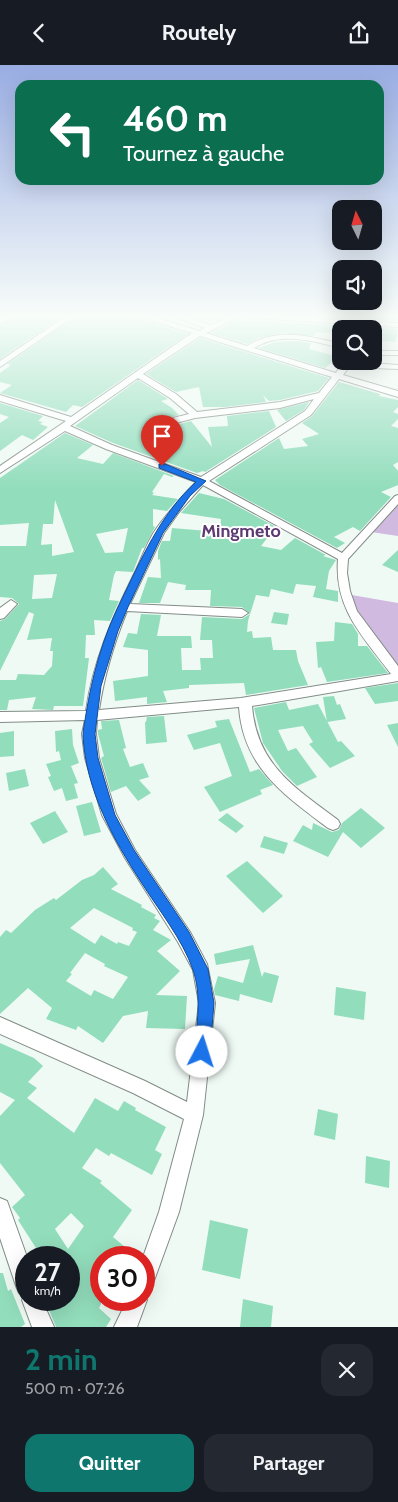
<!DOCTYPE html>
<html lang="fr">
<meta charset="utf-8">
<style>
body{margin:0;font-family:Cabin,sans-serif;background:#242831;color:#f1f3f6;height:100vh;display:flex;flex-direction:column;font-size:19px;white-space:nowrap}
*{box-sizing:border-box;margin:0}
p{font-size:16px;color:#9ea1a6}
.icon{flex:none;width:28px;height:28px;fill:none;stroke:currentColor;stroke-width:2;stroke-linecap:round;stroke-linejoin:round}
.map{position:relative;height:1262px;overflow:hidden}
.drawer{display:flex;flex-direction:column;background:#171b24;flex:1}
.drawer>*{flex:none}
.top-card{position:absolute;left:15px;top:15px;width:369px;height:105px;border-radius:15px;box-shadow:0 5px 20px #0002;background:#0b6e4f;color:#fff;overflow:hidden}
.needle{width:32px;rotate:355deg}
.buttons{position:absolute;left:332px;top:135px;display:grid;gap:10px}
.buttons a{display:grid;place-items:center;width:50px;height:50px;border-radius:10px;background:#171b24;box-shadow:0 5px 20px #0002;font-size:25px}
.speed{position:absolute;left:15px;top:1181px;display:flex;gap:10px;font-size:25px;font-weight:700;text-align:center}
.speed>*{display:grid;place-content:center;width:65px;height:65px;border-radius:50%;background:#171b24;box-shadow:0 5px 20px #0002;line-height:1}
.speed small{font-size:12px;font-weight:400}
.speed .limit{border:8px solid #d22;background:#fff;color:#111}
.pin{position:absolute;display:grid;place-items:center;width:42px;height:42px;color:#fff;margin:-51px -21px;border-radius:50% 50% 50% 0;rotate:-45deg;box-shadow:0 0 5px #0007}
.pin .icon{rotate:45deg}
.me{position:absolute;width:55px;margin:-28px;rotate:5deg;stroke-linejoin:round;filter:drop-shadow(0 0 4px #0008)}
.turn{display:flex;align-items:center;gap:18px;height:105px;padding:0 25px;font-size:22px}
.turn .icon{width:65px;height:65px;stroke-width:2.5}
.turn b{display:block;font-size:35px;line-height:42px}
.round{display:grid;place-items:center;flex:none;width:52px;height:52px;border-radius:15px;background:#242831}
.headline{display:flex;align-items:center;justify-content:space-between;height:85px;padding:0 25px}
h1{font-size:30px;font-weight:700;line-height:38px;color:#0f766e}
.cta{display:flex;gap:10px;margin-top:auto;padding:10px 25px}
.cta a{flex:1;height:58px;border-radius:15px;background:#0f766e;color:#fff;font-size:20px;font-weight:700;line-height:58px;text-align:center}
.cta a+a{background:#242831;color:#f1f3f6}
header{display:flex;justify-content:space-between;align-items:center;height:65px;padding:0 25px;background:#171b24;font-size:22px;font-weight:700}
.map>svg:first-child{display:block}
.green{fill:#d0badf}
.building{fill:#92ddbc;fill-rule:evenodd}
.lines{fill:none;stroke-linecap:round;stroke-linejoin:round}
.minor-casing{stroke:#828c87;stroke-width:2}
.minor{fill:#fff;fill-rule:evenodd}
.route{fill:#1a73e8;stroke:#114b97}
.labels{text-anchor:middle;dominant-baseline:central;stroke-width:4;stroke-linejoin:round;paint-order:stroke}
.neighbourhood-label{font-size:18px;font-weight:bold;fill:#5d3972;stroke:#fff}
</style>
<header><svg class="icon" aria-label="back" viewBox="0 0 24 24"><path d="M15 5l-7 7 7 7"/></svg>Routely<svg class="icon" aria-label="share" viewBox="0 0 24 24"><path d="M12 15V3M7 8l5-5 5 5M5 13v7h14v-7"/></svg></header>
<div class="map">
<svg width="398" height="1262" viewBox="0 0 398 1262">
<rect width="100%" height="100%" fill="#effaf5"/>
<path class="green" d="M398,436V471L371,467Z
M346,529L398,538V606L357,550Z"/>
<path class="building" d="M24,249H66L0,294V261Z
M80,249H123L188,269L82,342L73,340L66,347L0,328L12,320L0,317V308L11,300L7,299Z
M182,249H224L209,257Z
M291,249H341V253L290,250Z
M344,249H398V256L345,253Z
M245,256L341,260V269L316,267L314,271L281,268L258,273L247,279L211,268L233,257Z
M347,261L397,264V272L395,277L374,275V264H348Z
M200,273L329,313L318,326L280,335L269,336L263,330L266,337L225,342H203L199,322L176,327L146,309Z
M297,276L311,278L309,284L339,292L325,303L259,283L275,277Z
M138,315L168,334L161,336L172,343L179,350L171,352V356L176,360L191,356L212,382L208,362L228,361L227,351L269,346L276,362L205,407L203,406L197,408L113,378L75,361Z
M339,317L380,329L379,331L398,335V342L393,347L398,349V354L391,361L398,363V397L393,400L398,406V420L381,427L391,432L360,466L353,462L334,472L345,478L337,483L220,420L215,415L279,373L284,384L308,381L302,374L319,369L302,358L312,351Z
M309,337L304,345L286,356L277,345Z
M0,338L43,351L38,356L43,357L40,359L48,362L33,375L22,370L0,386V358L9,352L0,349Z
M65,368L93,380L77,393L103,399L113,388L174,411L172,412L164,409L152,427L154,428L152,430L178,434L167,446L153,444V461L155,462L144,483H142L133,507L116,506L114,510L109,535L119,536L110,556L94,555L95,570H86L85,593H89L83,641H54L53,645L32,644L36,632L9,635L7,645H0V615H16L18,609L44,610L52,601L53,586H50L52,573L27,575L34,549L29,547L0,606V556L5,554L19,539L12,533L0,532V481H26L29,458L0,460V413ZM55,435L74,487L52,491V479L41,480L43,459H53ZM128,463L123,487L105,488L96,469ZM57,509L52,533L32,534L34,510Z
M199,428L224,434L276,462L261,481L281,485L295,473L326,490L323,491L336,495L329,506L326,524L338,526V537L313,532L316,521L296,519L293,529L271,524L269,532L256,530L248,556L247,567L252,566L253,573L271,572L273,585H296L298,596L308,620L246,630L244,618L189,620V623L163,626L167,637L147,639V632L115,636L113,616L148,611V585L123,582L128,568L137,569L141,549L161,550L157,571H191L192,583H181L182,605H201L200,593H213L212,575H200L202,552L242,554L250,549L242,542L210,541L211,525H185L186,520L168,517L160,538H139L148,512L161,513L160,494L158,495V486L162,476H170L172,463L220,467L221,454L181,448Z
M398,485V507L382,500Z
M274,547L289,549L287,560L271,558Z
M335,557L352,559L358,569V581H367L388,608L327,617L321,602L318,603L316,577L334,576Z
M398,618V636L375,639L365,623Z
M334,631L337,640L340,639L346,654L327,657L323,632Z
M286,637L289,645L318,639L338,677L341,676L355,691L330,703L309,679L313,677L303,661L278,665L288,686L296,683L317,712L297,721L282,706L263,678L254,643Z
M164,651L167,677L146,679L145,657H146L147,652Z
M229,654L250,707L259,704L273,720L260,725L262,729L220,747L204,722L232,711L220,678L194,685L187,670L217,662L215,656Z
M119,655L126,683L123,684L130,702L143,698L149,712L139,715L151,728L138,736L126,721L111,727L101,693L104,691L98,669V665L102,664L101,656Z
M398,658V682L387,660Z
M72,664L73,680L79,698L71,701L78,718L74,719L78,733L66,736L62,723L54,726L48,712L51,711L46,699L61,695L59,686L56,687L55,666Z
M14,666V691L0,692V668Z
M25,704L29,721L9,726L6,708Z
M92,737L101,767L84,771L76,741Z
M361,743L385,763L361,783L343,767L328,792L293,776L303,760L312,765L313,758L332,767L339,765L342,758Z
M55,746L68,767L43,779L30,758Z
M227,748L244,761L236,768L218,755Z
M264,771L288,778L284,789L260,782Z
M247,796L283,831L263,848L226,811Z
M103,802L118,819L111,824L142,840L141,842L156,850L154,853L160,856L153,865L171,875L157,886L180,906L156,930L187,931L185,964L146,963L148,946L123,951L103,978L78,961L76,965L46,954L52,943L28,923L0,949V872L6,865L11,868L35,845L54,833L56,835L82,815L94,810ZM94,843L133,863L132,865L137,867L129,881L118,877L117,879L101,870L95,879L70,863ZM85,888L105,899L104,901L128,912L113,934L94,925L91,931L66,916L72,909L70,908Z
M253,880L262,912L264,907L279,911L272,938L240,929L239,936L215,930L214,924L218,911L243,918L250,894L216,900L214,889Z
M336,922L366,927L364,955L334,950Z
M0,978L34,993L43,1001L28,1017L37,1023L27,1033L74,1068L95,1033L118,1046L124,1036L136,1043L135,1045L166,1062L155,1085L162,1089L152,1110L111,1088L109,1091L96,1083L82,1103L102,1116L100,1118L132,1145L113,1172L137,1192H101V1239L99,1243L111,1254L106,1262H56L49,1245L56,1235H69V1192H29L28,1190L36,1183L18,1155L20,1153L12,1142L25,1130L0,1098V1051L15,1035L0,1027ZM71,1148L84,1161L68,1184L55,1164Z
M318,1044L338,1049L335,1075L314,1070Z
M366,1091L390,1096L389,1123L365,1118Z
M210,1155L248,1164L240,1214L202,1205Z
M0,1208H3L8,1226L11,1224L25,1259L21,1262H0Z
M243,1234L273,1241L271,1262H240Z"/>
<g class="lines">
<defs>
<path id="minor" d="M13,249H22L0,259V254Z
M69,249H78L0,302V296Z
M136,249H145L199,266L205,263L167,249H177L211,260L235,249L398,258V262L239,252L206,268L247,281C276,262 310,271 341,279V283C313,276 280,266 254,283L336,308L343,296L398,300V304L349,302L343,310L398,326V332L339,314L311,350L209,416L342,488L395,431L398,430V439L348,494L347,508L350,526L357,546L398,601V616L252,641C257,700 294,722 338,755L340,759L338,763L333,765L328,763C284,730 243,702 239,642L97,655L96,669L99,693L116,749L135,785L190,867L207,899L215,938L203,1050L179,1147L151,1224L144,1227L143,1192L159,1147L184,1054L133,1028L0,969V952L145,1016L187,1037L199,938L193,905L178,877L125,793L102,750L85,693L82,669L85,655L0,657V647L86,646C93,597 112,553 134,509C141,495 146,480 154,467C166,449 181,433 196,417L106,384L65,366L0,408V401L66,356L0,336V330L71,352L192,268L136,251ZM200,271L332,312L319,328L280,337L197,347L176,329L143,309ZM138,313L170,333L189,349L173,353L172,355L176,358L195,353L280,343L314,334L305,346L201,412L112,380L70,361ZM203,420L338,494C334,544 363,571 391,609L241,633L99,645C104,611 114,578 127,546L242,552L248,548L242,544L130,539L164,468L179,447Z
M374,286H398V290H374Z
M11,535L17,539L4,553L0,554V543Z
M0,1133L7,1136L27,1192L26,1235H42L54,1262H32L22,1235L24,1230L19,1228L16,1221L0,1173Z
M144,1227L147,1235L137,1262H114L127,1235H144Z"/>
</defs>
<use href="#minor" class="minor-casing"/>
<use href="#minor" class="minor"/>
</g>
<linearGradient id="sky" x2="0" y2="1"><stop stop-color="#99ade3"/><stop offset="0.59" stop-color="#f8fdfa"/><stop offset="1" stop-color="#f8fdfa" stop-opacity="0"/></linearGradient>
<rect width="398" height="425" fill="url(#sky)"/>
<path class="route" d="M159,399H165L206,416L190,431L163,468L128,542L118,566L101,621L95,669L98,693L115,750L134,785L189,867L208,904L214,938L210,987L208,993L202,995L197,993L194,987C197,960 202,931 193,905C183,875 158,844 141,817C113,774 86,725 83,671C83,664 85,656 86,649C92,611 103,572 120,538C141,495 160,449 196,417L159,403Z"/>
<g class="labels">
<g class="neighbourhood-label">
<text x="241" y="466">Mingmeto</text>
</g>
</g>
</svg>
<div class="buttons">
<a><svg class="needle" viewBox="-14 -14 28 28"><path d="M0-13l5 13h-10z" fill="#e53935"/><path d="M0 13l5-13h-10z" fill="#9ea1a6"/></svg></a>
<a><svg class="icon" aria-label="sound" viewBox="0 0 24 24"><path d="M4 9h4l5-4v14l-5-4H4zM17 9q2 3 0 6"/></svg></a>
<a><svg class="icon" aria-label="search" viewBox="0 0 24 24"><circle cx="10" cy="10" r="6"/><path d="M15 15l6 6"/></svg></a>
</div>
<div class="speed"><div>27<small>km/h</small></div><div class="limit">30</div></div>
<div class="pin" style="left:162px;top:401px;background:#d93025"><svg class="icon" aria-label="arrive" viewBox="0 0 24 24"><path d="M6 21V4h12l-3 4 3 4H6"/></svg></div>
<svg class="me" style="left:202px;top:987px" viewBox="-20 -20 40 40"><circle r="19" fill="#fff"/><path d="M0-13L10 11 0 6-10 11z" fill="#1a73e8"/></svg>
<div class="top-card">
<div class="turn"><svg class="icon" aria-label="left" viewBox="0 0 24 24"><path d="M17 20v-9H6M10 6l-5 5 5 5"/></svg><div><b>460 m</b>Tournez à gauche</div></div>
</div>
</div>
<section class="drawer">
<div class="headline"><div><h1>2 min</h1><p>500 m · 07:26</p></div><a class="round"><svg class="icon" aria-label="close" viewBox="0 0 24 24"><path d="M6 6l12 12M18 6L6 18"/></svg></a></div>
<div class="cta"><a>Quitter</a><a>Partager</a></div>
</section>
